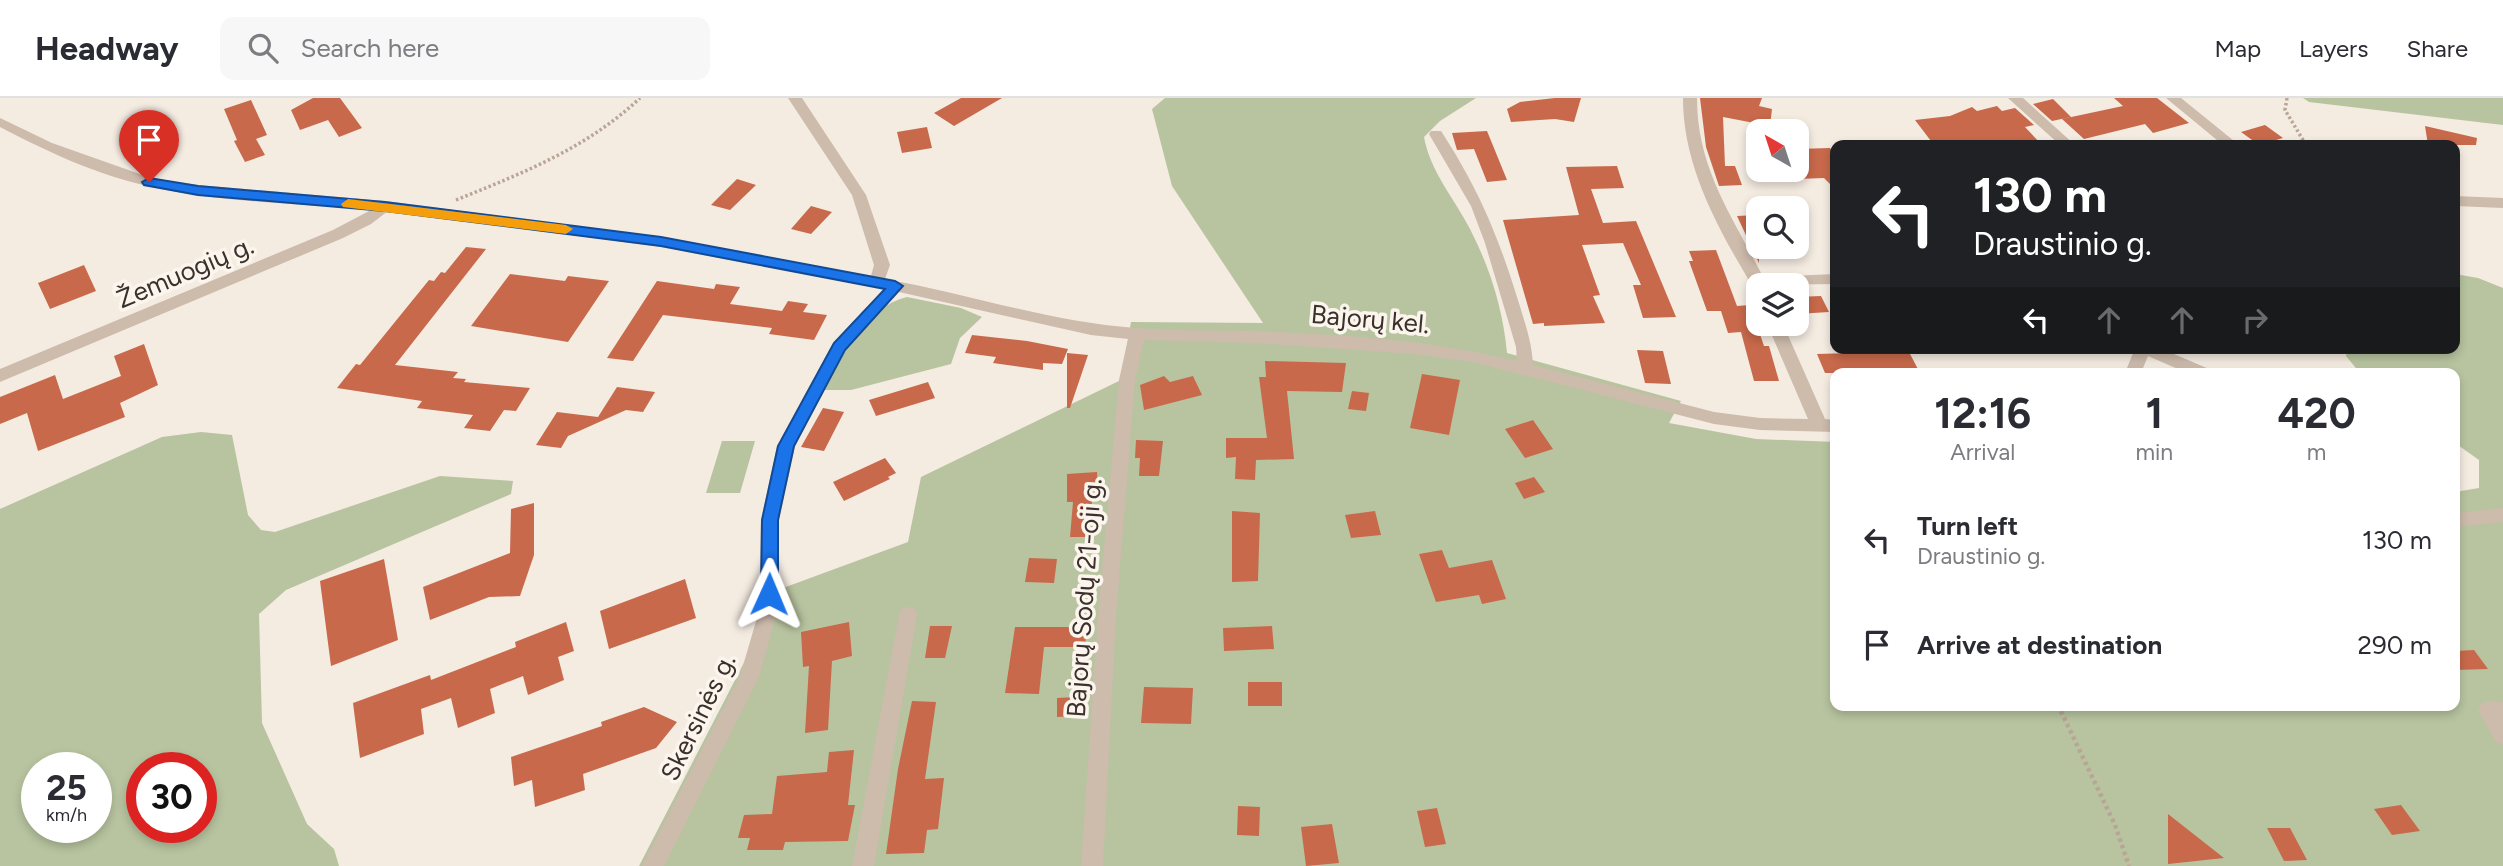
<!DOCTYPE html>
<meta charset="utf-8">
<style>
body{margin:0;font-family:Figtree,sans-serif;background:#f7f7f7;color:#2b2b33;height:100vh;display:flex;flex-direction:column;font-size:26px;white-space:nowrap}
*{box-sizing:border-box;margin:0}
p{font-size:23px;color:#7c7c81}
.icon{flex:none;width:38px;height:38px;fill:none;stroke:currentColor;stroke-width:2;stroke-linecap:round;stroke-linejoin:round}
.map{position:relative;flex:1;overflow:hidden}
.side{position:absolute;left:1830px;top:270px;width:630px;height:343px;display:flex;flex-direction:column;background:#fff;border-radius:14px;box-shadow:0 4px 10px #0003}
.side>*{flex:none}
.guide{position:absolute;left:1830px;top:42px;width:630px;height:214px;border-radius:14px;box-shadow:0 4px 10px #0003;background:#202124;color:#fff;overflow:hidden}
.needle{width:46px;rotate:321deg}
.controls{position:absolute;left:1746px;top:21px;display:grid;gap:14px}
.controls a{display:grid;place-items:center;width:63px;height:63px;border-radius:14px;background:#fff;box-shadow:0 4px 10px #0003;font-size:35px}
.speed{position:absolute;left:21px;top:654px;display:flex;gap:14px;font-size:35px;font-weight:700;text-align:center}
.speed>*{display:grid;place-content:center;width:91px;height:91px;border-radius:50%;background:#fff;box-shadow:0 4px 10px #0003;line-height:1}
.speed small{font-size:18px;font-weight:400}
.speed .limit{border:10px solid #d22;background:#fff;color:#111}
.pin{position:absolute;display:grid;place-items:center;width:60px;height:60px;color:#fff;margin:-72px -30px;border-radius:50% 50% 50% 0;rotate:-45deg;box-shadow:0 0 7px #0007}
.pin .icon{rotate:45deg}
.me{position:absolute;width:77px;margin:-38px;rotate:1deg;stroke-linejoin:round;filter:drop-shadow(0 0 5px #0008)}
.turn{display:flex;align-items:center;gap:24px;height:147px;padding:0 28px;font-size:32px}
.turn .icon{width:91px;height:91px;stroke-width:2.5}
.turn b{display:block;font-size:49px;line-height:60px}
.lanes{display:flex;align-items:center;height:66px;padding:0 28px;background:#0003;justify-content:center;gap:35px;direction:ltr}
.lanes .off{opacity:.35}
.eta{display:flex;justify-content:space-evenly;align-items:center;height:119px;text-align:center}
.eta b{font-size:42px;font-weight:700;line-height:49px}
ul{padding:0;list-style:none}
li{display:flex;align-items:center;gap:21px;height:105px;padding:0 28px}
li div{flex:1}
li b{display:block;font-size:26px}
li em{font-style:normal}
header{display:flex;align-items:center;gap:42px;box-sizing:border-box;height:98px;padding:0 35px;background:#fff;border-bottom:2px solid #e1e1e2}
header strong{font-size:33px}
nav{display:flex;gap:38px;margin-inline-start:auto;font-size:24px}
.search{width:490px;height:63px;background:#f7f7f7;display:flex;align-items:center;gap:18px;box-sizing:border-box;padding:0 24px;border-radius:14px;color:#7c7c81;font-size:26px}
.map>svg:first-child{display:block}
.green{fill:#b8c4a0;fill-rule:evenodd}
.building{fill:#c8694b}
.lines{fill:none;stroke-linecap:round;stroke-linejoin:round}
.path-far1{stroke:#b9a596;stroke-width:3.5;stroke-dasharray:2.5 2.5;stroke-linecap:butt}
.path{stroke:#b9a596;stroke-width:4.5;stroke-dasharray:3.5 3.5;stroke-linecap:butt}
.street{fill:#cdbbac;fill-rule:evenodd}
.route{fill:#1a73e8;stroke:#114b97;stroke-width:2}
.slow{fill:#f59e0b}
.labels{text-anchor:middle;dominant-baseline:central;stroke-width:7;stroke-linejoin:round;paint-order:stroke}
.street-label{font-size:26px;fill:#3b302b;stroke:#fbf5ee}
</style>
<header>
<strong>Headway</strong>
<div class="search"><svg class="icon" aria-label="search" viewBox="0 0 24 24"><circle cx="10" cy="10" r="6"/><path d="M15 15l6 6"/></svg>Search here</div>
<nav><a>Map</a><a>Layers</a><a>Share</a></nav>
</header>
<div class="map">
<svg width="2503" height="768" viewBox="0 0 2503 768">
<rect width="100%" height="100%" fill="#f4ebe1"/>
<path class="green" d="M1165,0H1476L1440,23L1424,39C1430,73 1454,100 1470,131C1490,170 1503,211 1507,255L1681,303L1669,325L1756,341L1836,344V607H2455V394L2479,390V362L2455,345V275H2360L2346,258L2347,250H2455V176L2478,180L2503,190V768H639L749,555L764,497L908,444L921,379L1121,282L1131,224L1263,225L1172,88L1152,11Z
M2303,0H2503V27L2309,4Z
M907,199L961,210L982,219L960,240L951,266L851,292H823C842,260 866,208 907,199Z
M201,334L232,337L248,417L261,432L275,434L440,378L513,383L511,396L286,492L259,516L262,625L307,726L334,751L339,768H0V411L162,339ZM37,670H96V730H37ZM142,670H201V730H142Z
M722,343H755L740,395H706Z"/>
<path class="building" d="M313,0H340L362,30L339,39L328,22L300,32L291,12Z
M961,0H1002L954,28L934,15Z
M1555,0H1581L1574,24L1555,21L1511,24L1507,11L1520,4Z
M1700,0H1762L1759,8L1772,11L1770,28L1723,19L1725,68H1735L1742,87L1719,88L1706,49Z
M2114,0H2157L2189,25L2153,35L2145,26L2084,41L2062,21L2123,8Z
M2053,1L2071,19L2052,23L2033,6Z
M251,2L267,37L256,41L265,57L245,64L234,43L237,42L224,11Z
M1997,8L2002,13L2015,10L2034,27L2025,29L2042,47H1934L1915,22L1950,18L1972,9L1977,13Z
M2265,27L2283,40L2259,47L2241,34Z
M2425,28L2477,40L2476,47H2428Z
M927,29L932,50L902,55L897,34Z
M1487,33L1507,82L1487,84L1474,51L1457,52L1452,35Z
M1830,50L1836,61V92L1824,80L1797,81V51Z
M1617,68L1624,90L1591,91L1603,125L1636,123L1676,219L1643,220L1633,187H1641L1623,145L1582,147L1600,197L1593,198L1605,225L1544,228V225L1533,226L1503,122L1579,117L1566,69Z
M737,81L756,87L730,112L711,107Z
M811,108L832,114L811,136L791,131Z
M1759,117V165L1737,118Z
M466,149L486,151L395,267L458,274L453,280L466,281L464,284L530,290L516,313L504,312L490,333L464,330L473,317L417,310L422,303L337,290L356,266L360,267L429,182L434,183L441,174L445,175Z
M1716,152L1737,208L1750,207L1764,248H1769L1779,283H1754L1741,234L1728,235L1721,213H1707L1689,163H1693L1689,153Z
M84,167L96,193L50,211L38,185Z
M510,176L565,183L568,178L609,183L568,244L471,228Z
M657,183L714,191L716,186L740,189L730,206L782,213L788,203L808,206L803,214L827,217L814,242L769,236L772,230L663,217L633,263L607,260Z
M1821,198L1829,214L1797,216V199Z
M972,237L1027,243L1068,251L1062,266L1043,265V272L993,265L996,259L965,255Z
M144,246L158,287L120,305L125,319L38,353L27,315L0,326V299L55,277L63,301L121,278L114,258Z
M1865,250L1870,256L1909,254L1920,275H1825L1817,256L1851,255L1849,251Z
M1637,252L1663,253L1671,286L1645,285Z
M1067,255L1088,257L1070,310H1067Z
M1265,263L1346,265L1342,294L1287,293L1294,361L1256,362L1255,382L1235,381L1236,359L1226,360V340H1267L1259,279H1266Z
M1422,276L1460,282L1449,337L1410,330Z
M1164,278L1170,284L1193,278L1202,297L1144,312L1140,287Z
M928,284L935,300L876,318L869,302Z
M617,289L655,294L643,314L626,312L568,338L561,350L536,347L557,314L598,319Z
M1352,293L1369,295L1366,313L1348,311Z
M823,310L844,314L824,353L801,349Z
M1533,322L1553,351L1525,360L1505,331Z
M1136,342L1163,343L1159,378H1139L1140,360H1135Z
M885,360L896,375L888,379L890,381L844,403L833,384Z
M1097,374L1098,402L1092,403L1089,439H1070L1073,404H1067V376Z
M1534,379L1545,394L1524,401L1515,385Z
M534,405V457L520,498L489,499L430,522L423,489L510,455L511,411Z
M1232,413L1260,415L1258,483L1232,484Z
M1375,413L1381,437L1351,440L1345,417Z
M1442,452L1449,470L1492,462L1506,501L1482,506L1479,497L1436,504L1419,456Z
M1029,460L1057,461L1054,485L1025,484Z
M384,461L398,542L331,568L320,483Z
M685,481L696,520L609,551L600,513Z
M566,524L574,553L558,559L564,582L528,597L523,578L490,591L495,615L458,630L451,600L421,611L424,636L360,660L353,605L430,577L431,582L516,549L515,544Z
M849,524L852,558L832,563L828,632L805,635L809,568L803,569L801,534Z
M930,528H952L945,560H925Z
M1272,528L1274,551L1224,553L1223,530Z
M1015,529H1087L1085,549H1044L1039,596L1005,595Z
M2474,552L2488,571L2455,572V553Z
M1248,584H1282V608H1248Z
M1144,589L1193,590L1191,626L1141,625Z
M1076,599V618L1057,619V600Z
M912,603L936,604L925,681L944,680L938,731L927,732L924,755L886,756L898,671Z
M644,609L677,624L656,650L583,676L585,692L535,709L532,682L514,688L511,659L602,628L601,624Z
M854,652L848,707H855L848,743L785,744L783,752H747L750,740H738L744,717L772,716L777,678L827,674L829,654Z
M2401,707L2420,733L2392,737L2374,711Z
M1238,708L1260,709L1259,738L1237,737Z
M1437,710L1446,746L1425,749L1417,713Z
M2168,716L2224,760L2168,766Z
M1332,726L1339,765L1306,768L1301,729Z
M2267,730H2290L2307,762L2284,763Z"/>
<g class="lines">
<path class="path-far1" d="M2287,0L2285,12L2306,47
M456,102C523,75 587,50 640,0"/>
<path class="path" d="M2058,607L2115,727L2129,768"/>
<path class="street" d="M788,0H802L866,97L890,167L885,181C968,196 1051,224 1135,230C1174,233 1214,232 1253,233C1340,236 1431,242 1517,263L1516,249L1485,145L1471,108L1429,36L1431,33H1441C1478,90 1497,135 1517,199C1524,222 1532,244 1533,267L1714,314L1760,320L1808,321L1767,226H1783L1825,321L1836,322V334L1760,332L1714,326L1473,264L1415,256L1257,245L1144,242L1135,282L1116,518L1103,768H1081L1098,518L1119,282L1128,241L1091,237L899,194L845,253L795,348L779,422L777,513L759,579L664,768H642L740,578L759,513L761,422L777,348L833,245L884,191L661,149L388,113L371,126L343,140L0,284V271L333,132L371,112C297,105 220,105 148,88C97,77 46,53 0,29V20L52,45L151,80L198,87L385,103L661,139L871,178L874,167L852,97Z
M1683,0H1697C1697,71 1732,117 1763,179L1836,176V186L1759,187V192L1754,191C1719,132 1683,70 1683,0Z
M2008,0H2023L2075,47H2060Z
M2166,0H2181L2239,47H2223Z
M2455,98L2503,100V110L2455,108Z
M2135,250H2160L2209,271L2211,275H2187L2148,258L2141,275H2125Z
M2503,410V424L2455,429V415Z
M908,509L915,511L917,517L874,768H852L899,517L901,511Z
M2488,603L2503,604V647L2496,644L2478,612L2481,606Z"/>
</g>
<path class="route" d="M149,80L198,88L385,104L661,139L895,183L903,188L845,252L794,348L778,422V496L769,503L761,496L762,422L778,348L834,245L885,191L661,148L385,113L198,97L144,87L142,84Z"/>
<path class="slow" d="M348,101L566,127L573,131L566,136L343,109L341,106Z"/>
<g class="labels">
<g class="street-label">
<text transform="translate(185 174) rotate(-23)">Žemuogių g.</text>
<text transform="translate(1370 221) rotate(5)">Bajorų kel.</text>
<text transform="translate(1084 500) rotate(-86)">Bajorų Sodų 21-oji g.</text>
<text transform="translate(698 619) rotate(-64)">Skersinės g.</text>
</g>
</g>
</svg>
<div class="controls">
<a><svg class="needle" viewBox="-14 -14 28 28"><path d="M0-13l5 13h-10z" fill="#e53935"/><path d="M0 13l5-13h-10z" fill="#7c7c81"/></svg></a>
<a><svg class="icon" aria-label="search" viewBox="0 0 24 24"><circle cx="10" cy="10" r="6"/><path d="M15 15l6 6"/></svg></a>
<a><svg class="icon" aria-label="layers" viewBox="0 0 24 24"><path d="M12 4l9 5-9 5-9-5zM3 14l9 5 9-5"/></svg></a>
</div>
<div class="speed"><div>25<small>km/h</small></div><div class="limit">30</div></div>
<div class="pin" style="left:149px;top:84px;background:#d93025"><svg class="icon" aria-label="arrive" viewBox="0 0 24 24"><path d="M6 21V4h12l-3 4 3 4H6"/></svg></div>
<svg class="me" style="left:769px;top:496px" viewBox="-20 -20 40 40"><path d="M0-17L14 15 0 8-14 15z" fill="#1a73e8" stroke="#fff" stroke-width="4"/></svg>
<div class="guide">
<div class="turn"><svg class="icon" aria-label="left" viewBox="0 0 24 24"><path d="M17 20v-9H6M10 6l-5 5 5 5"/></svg><div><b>130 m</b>Draustinio g.</div></div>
<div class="lanes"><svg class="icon" aria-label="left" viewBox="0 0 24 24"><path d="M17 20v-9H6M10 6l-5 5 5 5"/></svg><svg class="icon off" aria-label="ahead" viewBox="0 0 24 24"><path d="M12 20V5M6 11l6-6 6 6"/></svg><svg class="icon off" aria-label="ahead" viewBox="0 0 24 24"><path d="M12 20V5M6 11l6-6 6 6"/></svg><svg class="icon off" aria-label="right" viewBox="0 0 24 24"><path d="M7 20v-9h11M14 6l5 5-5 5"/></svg></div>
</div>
<section class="side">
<div class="eta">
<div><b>12:16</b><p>Arrival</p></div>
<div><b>1</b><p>min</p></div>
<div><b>420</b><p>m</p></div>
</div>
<ul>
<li><svg class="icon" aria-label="left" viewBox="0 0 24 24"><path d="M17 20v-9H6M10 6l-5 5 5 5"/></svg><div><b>Turn left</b><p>Draustinio g.</p></div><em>130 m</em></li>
<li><svg class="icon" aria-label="arrive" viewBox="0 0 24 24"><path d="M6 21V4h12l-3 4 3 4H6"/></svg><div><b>Arrive at destination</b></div><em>290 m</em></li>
</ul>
</section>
</div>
